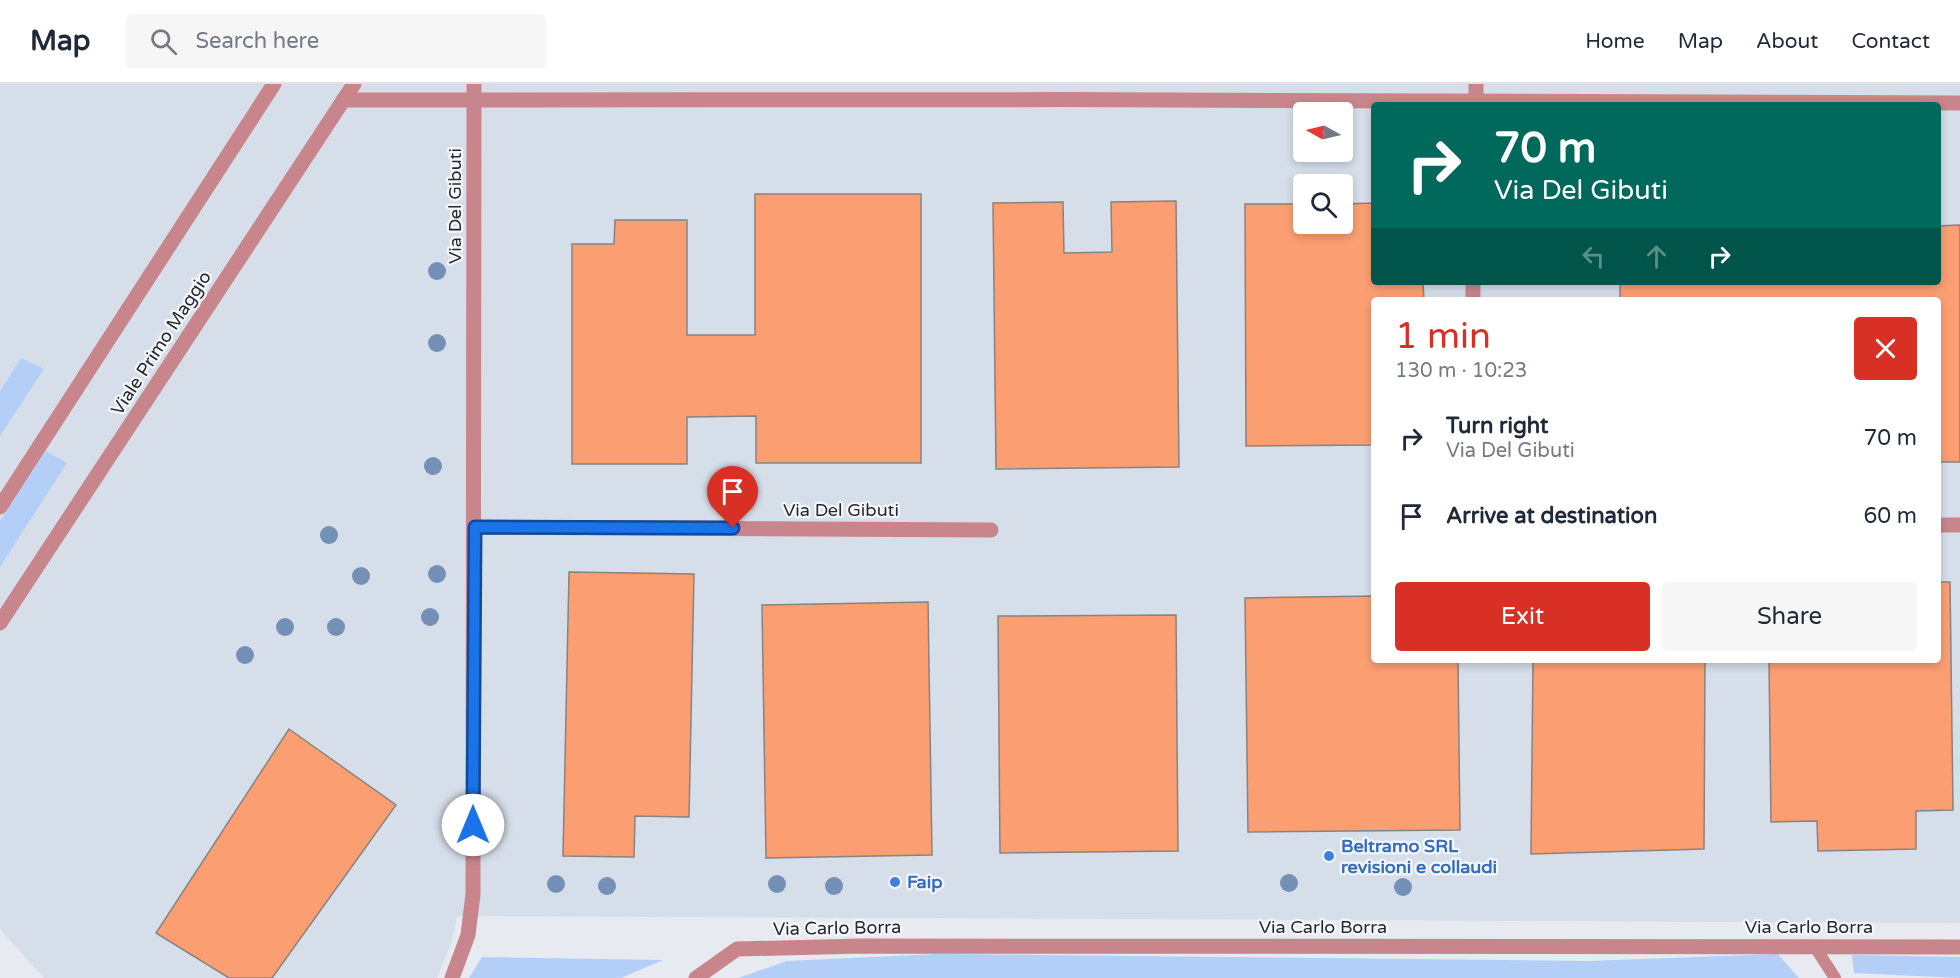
<!DOCTYPE html>
<meta charset="utf-8">
<style>
body{margin:0;font-family:"Varela Round",sans-serif;background:#f6f6f7;color:#1f2937;height:100vh;display:flex;flex-direction:column;font-size:22px;white-space:nowrap}
*{box-sizing:border-box;margin:0}
p{font-size:20px;color:#747a83}
.icon{flex:none;width:33px;height:33px;fill:none;stroke:currentColor;stroke-width:2;stroke-linecap:round;stroke-linejoin:round}
.map{position:relative;flex:1;overflow:hidden}
.panel{position:absolute;left:1371px;top:213px;width:570px;height:366px;display:flex;flex-direction:column;background:#fff;border-radius:6px;box-shadow:0 3px 9px #0003}
.panel>*{flex:none}
.banner{position:absolute;left:1371px;top:18px;width:570px;height:183px;border-radius:6px;box-shadow:0 3px 9px #0003;background:#00695c;color:#fff;overflow:hidden}
.needle{width:39px;rotate:278deg}
.fabs{position:absolute;left:1293px;top:18px;display:grid;gap:12px}
.fabs a{display:grid;place-items:center;width:60px;height:60px;border-radius:6px;background:#fff;box-shadow:0 3px 9px #0003;font-size:30px}
.pin{position:absolute;display:grid;place-items:center;width:51px;height:51px;color:#fff;margin:-62px -26px;border-radius:50% 50% 50% 0;rotate:-45deg;box-shadow:0 0 6px #0007}
.pin .icon{rotate:45deg}
.me{position:absolute;width:66px;margin:-33px;rotate:0deg;stroke-linejoin:round;filter:drop-shadow(0 0 4px #0008)}
.turn{display:flex;align-items:center;gap:21px;height:126px;padding:0 24px;font-size:27px}
.turn .icon{width:78px;height:78px;stroke-width:2.5}
.turn b{display:block;font-size:42px;line-height:51px}
.lanes{display:flex;align-items:center;height:57px;padding:0 24px;background:#0003;justify-content:center;gap:30px;direction:ltr}
.lanes .off{opacity:.35}
.round{display:grid;place-items:center;flex:none;width:63px;height:63px;border-radius:6px;background:#f6f6f7}
.overview{display:flex;align-items:center;justify-content:space-between;height:102px;padding:0 24px}
h1{font-size:36px;font-weight:600;line-height:45px;color:#d93025}
.cta{display:flex;gap:12px;margin-top:auto;padding:12px 24px}
.cta a{flex:1;height:69px;border-radius:6px;background:#d93025;color:#fff;font-size:24px;font-weight:600;line-height:69px;text-align:center}
.cta a+a{background:#f6f6f7;color:#1f2937}
ul{padding:0;list-style:none}
li{display:flex;align-items:center;gap:18px;height:78px;padding:0 24px}
li div{flex:1}
li b{display:block;font-size:22px}
li em{font-style:normal}
header{display:flex;align-items:center;gap:36px;box-sizing:border-box;height:84px;padding:0 30px;background:#fff;border-bottom:2px solid #e0e1e3}
header strong{font-size:28px}
nav{display:flex;gap:33px;margin-inline-start:auto;font-size:21px}
.search{width:420px;height:54px;background:#f6f6f7;display:flex;align-items:center;gap:15px;box-sizing:border-box;padding:0 21px;border-radius:6px;color:#747a83;font-size:22px}
.map>svg:first-child{display:block}
.built{fill:#d6deea;fill-rule:evenodd}
.green{fill:#b3cff8}
.building{fill:#fb9f73;stroke:#888280;stroke-width:1.5}
.lines{fill:none;stroke-linecap:round;stroke-linejoin:round}
.service{stroke:#c8858b;stroke-width:12}
.minor{stroke:#c8858b;stroke-width:15}
.tree{fill:#7590b7}
.route-casing{stroke:#114b97;stroke-width:15}
.route{stroke:#1a73e8;stroke-width:10}
.shop-dot{fill:#3f7fe0;stroke:#f4f8fd;stroke-width:2}
.labels{text-anchor:middle;dominant-baseline:central;stroke-width:4.5;stroke-linejoin:round;paint-order:stroke}
.street-label{font-size:18px;fill:#27282a;stroke:#f4f8fd}
.shop-label{font-size:18px;font-weight:bold;fill:#366cbe;stroke:#f4f8fd;text-anchor:start}
</style>
<header>
<strong>Map</strong>
<div class="search"><svg class="icon" aria-label="search" viewBox="0 0 24 24"><circle cx="10" cy="10" r="6"/><path d="M15 15l6 6"/></svg>Search here</div>
<nav><a>Home</a><a>Map</a><a>About</a><a>Contact</a></nav>
</header>
<div class="map">
<svg width="1960" height="894" viewBox="0 0 1960 894">
<rect width="100%" height="100%" fill="#e7eaf0"/>
<path class="built" d="M0,0H1960V839L457,832L452,857L437,894H44L0,845ZM1374,21H1938V198H1374ZM1304,28H1342V68H1304ZM1304,100H1342V140H1304ZM1374,216H1938V576H1374Z"/>
<path class="green" d="M21,274L44,285L0,352V307Z
M46,367L67,379L0,483V437Z
M937,870L1589,877L1778,870L1799,894H738L787,877Z
M1852,871L1960,873V894L1854,889Z
M482,873L663,876L621,894H469Z"/>
<path class="building" d="M755,110H921V379H756V332L687,333V380H572V160H614L615,136H687V251H755Z
M1176,117L1179,383L996,385L993,119L1063,118L1064,169L1112,168L1111,118Z
M1374,119V198H1423L1424,216H1374V361L1246,362L1245,120H1304V140H1342V120Z
M1960,141V378H1938V216H1620V198H1938V142Z
M569,488L694,490L689,733L635,732L634,773L563,772Z
M1938,498H1950L1953,726L1916,727V765L1818,767L1817,737L1771,738L1769,576H1938Z
M1374,512V576H1458L1460,746L1248,748L1245,514Z
M928,518L932,771L766,774L762,521Z
M1176,531L1178,767L1000,769L998,532Z
M1533,576H1705L1704,765L1531,770Z
M289,645L396,721L272,894H229L156,849Z"/>
<g class="lines">
<path class="service" d="M1815,863L1835,894"/>
<path class="minor" d="M343,16C882,16 1421,14 1960,19
M1476,21V0
M1473,216V198
M0,423L274,0
M1938,441H1960
M475,443L991,446
M0,539L354,0
M452,894L468,851L473,810L474,0
M696,894L737,865L861,862L1960,863"/>
</g>
<g class="tree">
<circle cx="437" cy="187" r="9"/>
<circle cx="437" cy="259" r="9"/>
<circle cx="433" cy="382" r="9"/>
<circle cx="329" cy="451" r="9"/>
<circle cx="437" cy="490" r="9"/>
<circle cx="361" cy="492" r="9"/>
<circle cx="430" cy="533" r="9"/>
<circle cx="285" cy="543" r="9"/>
<circle cx="336" cy="543" r="9"/>
<circle cx="245" cy="571" r="9"/>
<circle cx="1289" cy="799" r="9"/>
<circle cx="556" cy="800" r="9"/>
<circle cx="777" cy="800" r="9"/>
<circle cx="607" cy="802" r="9"/>
<circle cx="834" cy="802" r="9"/>
<circle cx="1403" cy="803" r="9"/>
</g>
<g class="lines">
<defs>
<path id="route" d="M473,741L475,443L733,444"/>
</defs>
<use href="#route" class="route-casing"/>
<use href="#route" class="route"/>
</g>
<g class="shop-dot">
<circle cx="1329" cy="772" r="6"/>
<circle cx="895" cy="798" r="6"/>
</g>
<g class="labels">
<g class="street-label">
<text transform="translate(455 122) rotate(-90)">Via Del Gibuti</text>
<text transform="translate(161 259) rotate(-57)">Viale Primo Maggio</text>
<text x="841" y="426">Via Del Gibuti</text>
<text x="1323" y="843">Via Carlo Borra</text>
<text x="1809" y="843">Via Carlo Borra</text>
<text transform="translate(837 844) rotate(-1)">Via Carlo Borra</text>
</g>
<g class="shop-label">
<text x="1341" y="762">Beltramo SRL<tspan x="1341" dy="21">revisioni e collaudi</tspan></text>
<text x="907" y="798">Faip</text>
</g>
</g>
</svg>
<div class="fabs">
<a><svg class="needle" viewBox="-14 -14 28 28"><path d="M0-13l5 13h-10z" fill="#e53935"/><path d="M0 13l5-13h-10z" fill="#747a83"/></svg></a>
<a><svg class="icon" aria-label="search" viewBox="0 0 24 24"><circle cx="10" cy="10" r="6"/><path d="M15 15l6 6"/></svg></a>
</div>
<div class="pin" style="left:733px;top:444px;background:#d93025"><svg class="icon" aria-label="arrive" viewBox="0 0 24 24"><path d="M6 21V4h12l-3 4 3 4H6"/></svg></div>
<svg class="me" style="left:473px;top:741px" viewBox="-20 -20 40 40"><circle r="19" fill="#fff"/><path d="M0-13L10 11 0 6-10 11z" fill="#1a73e8"/></svg>
<div class="banner">
<div class="turn"><svg class="icon" aria-label="right" viewBox="0 0 24 24"><path d="M7 20v-9h11M14 6l5 5-5 5"/></svg><div><b>70 m</b>Via Del Gibuti</div></div>
<div class="lanes"><svg class="icon off" aria-label="left" viewBox="0 0 24 24"><path d="M17 20v-9H6M10 6l-5 5 5 5"/></svg><svg class="icon off" aria-label="ahead" viewBox="0 0 24 24"><path d="M12 20V5M6 11l6-6 6 6"/></svg><svg class="icon" aria-label="right" viewBox="0 0 24 24"><path d="M7 20v-9h11M14 6l5 5-5 5"/></svg></div>
</div>
<section class="panel">
<div class="overview"><div><h1>1 min</h1><p>130 m · 10:23</p></div><a class="round" style="background:#d93025;color:#fff"><svg class="icon" aria-label="close" viewBox="0 0 24 24"><path d="M6 6l12 12M18 6L6 18"/></svg></a></div>
<ul>
<li><svg class="icon" aria-label="right" viewBox="0 0 24 24"><path d="M7 20v-9h11M14 6l5 5-5 5"/></svg><div><b>Turn right</b><p>Via Del Gibuti</p></div><em>70 m</em></li>
<li><svg class="icon" aria-label="arrive" viewBox="0 0 24 24"><path d="M6 21V4h12l-3 4 3 4H6"/></svg><div><b>Arrive at destination</b></div><em>60 m</em></li>
</ul>
<div class="cta"><a>Exit</a><a>Share</a></div>
</section>
</div>
